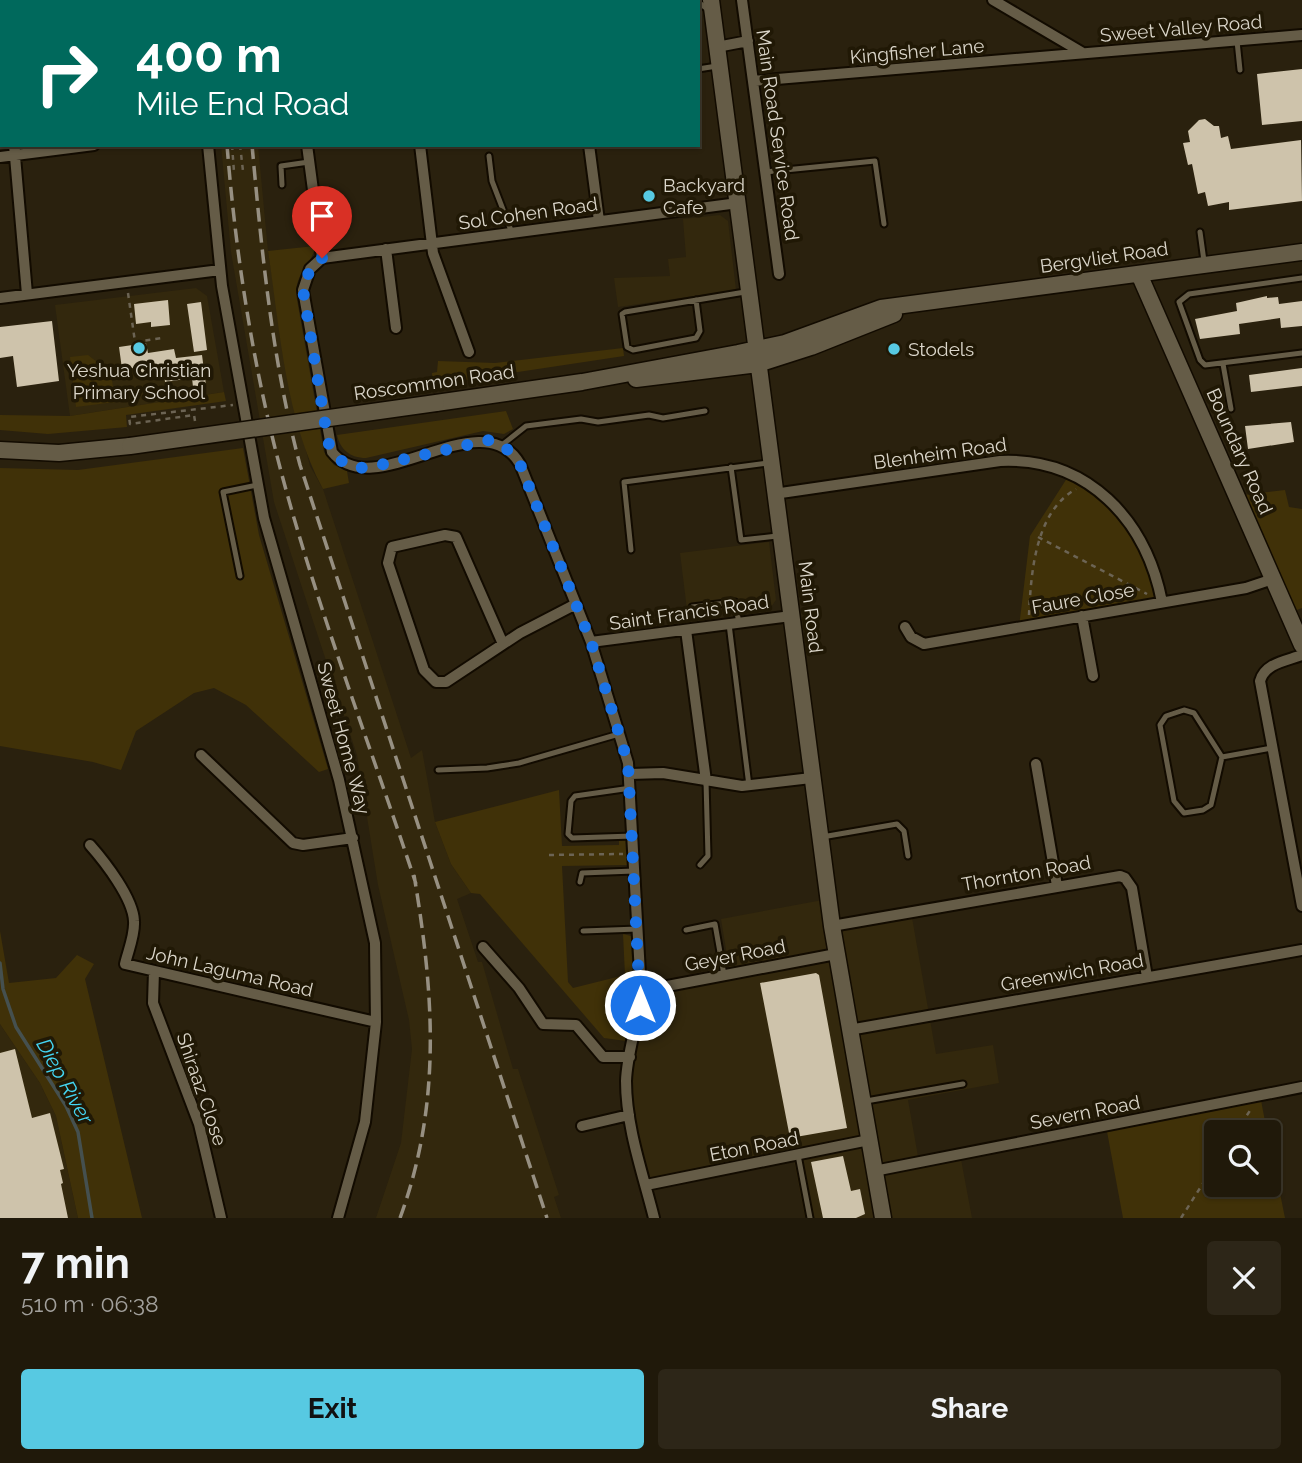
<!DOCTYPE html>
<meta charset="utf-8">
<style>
body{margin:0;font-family:Raleway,sans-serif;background:#2d2618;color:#f1f3f6;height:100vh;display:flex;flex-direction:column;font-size:26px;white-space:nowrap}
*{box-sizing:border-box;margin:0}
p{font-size:23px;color:#a2a09c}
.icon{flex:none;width:38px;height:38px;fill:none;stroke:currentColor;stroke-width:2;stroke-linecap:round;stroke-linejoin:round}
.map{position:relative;height:1218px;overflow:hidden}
.details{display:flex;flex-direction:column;background:#20190a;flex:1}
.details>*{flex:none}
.hud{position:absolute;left:0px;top:0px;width:700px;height:147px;box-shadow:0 2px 5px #0004,0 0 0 2px #3d382b;background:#00695c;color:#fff;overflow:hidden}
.buttons{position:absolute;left:1204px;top:1120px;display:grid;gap:14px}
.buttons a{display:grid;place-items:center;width:77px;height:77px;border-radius:7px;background:#20190a;box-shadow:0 2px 5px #0004,0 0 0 2px #3d382b;font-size:35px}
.pin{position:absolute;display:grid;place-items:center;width:60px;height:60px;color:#fff;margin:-72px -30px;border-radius:50% 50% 50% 0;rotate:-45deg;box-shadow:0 0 7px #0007}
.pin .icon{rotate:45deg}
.me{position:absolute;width:77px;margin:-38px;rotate:0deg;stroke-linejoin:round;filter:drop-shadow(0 0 5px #0008)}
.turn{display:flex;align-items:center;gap:24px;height:147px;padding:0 21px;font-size:32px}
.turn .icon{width:91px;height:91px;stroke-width:2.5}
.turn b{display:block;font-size:49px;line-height:60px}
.round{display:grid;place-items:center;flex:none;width:74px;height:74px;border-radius:7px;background:#2d2618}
.overview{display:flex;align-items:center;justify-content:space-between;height:119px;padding:0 21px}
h1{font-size:42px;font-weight:700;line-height:52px}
.cta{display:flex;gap:14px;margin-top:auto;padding:14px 21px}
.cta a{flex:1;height:80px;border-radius:7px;background:#57c9e2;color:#111;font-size:28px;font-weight:700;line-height:80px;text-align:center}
.cta a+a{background:#2d2618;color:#f1f3f6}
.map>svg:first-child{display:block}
.built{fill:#33280d}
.green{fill:#403108}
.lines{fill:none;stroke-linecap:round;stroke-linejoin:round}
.stream{stroke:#45504f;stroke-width:3.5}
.building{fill:#cec3ab}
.lane-casing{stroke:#120b00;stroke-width:9}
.street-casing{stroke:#120b00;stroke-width:14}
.secondary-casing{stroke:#120b00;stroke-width:19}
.path{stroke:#6c6454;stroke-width:2.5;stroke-dasharray:5 5;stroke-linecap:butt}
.lane{stroke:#655c47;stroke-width:5}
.street{stroke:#655c47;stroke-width:10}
.secondary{stroke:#655c47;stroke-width:16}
.rail{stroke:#979082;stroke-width:3.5;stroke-dasharray:14 7;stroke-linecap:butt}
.secondary-bridge-casing{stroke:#120b00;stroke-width:19;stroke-linecap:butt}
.secondary-bridge{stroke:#655c47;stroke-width:16}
.route{stroke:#1a73e8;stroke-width:12;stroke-dasharray:0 21.6}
.poi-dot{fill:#57c9e2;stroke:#201805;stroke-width:2.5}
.labels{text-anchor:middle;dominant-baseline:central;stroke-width:7;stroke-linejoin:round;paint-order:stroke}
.street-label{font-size:19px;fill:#dbd6ca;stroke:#201805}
.poi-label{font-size:19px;fill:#dbd6ca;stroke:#201805;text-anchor:start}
.water-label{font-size:21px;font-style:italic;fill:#44d5f2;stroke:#201805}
</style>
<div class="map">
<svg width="1302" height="1218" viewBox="0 0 1302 1218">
<rect width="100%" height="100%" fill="#2a210e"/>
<path class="built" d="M221,145H258L268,251L290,389L310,466L323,489L411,758L422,750L435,822L451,864L471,893L457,899L478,962H482L513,1069H518L559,1195L554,1197L561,1218H376L401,1143L412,1049L409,1020L378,885L357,755L274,502L231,252Z
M720,215L728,221L736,290L618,307L614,278L670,276L668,259L686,257L683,219Z
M196,288L207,296L224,392L70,416L55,305Z
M769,542L776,600L771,607L688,618L680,553Z
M828,899L832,925L911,912L936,1054L993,1045L999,1083L908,1100L919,1162L960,1154L972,1218H805L793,1156L646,1185L628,1107L641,991L730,974L721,919Z
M0,1024L40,1083L56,1116L78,1218H0Z"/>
<path class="green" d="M315,246C313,264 296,271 296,294L324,452L334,465L347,471L349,483L323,489C285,418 280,329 268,251Z
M623,348L624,356L433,385L432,373L437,372L438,361L495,363Z
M88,355L111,373L115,402L76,407L70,357Z
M224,392L226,401L126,415L127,427L48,434L0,430V415L70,416Z
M506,411L513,429L504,434L483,431L366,458C350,458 340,449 337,435Z
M243,448L259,535L328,769L319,772L246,705L214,688L194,693L136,731L121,770L93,762L0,746V468L78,470Z
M1071,472L1126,519L1162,602L1019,627L1030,536Z
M1285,490L1289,507L1302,509V608L1294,611L1244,495Z
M559,790L562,846L619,845V838L627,840V865L562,866L568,982L573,988L625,975L623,934L631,936L634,1008L626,1041L604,1038L480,894L471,893L451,864L435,822Z
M0,931L9,983L56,978L77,955L94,964L85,979L142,1218H78L56,1116L40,1083L0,1024Z
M1260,1095L1267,1132H1216V1185H1269V1139L1285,1218H1123L1106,1126Z"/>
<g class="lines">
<path class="stream" d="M0,963L3,989L16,1027L66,1106L78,1132L92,1218"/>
</g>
<path class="building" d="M1302,69V121L1262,125L1257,74Z
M1205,119L1214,126H1219L1221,138L1228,136L1231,149L1301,140L1302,201L1229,210V202L1208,206L1205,192L1198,194L1192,164L1188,165L1183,143L1190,142L1188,131L1199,120Z
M1267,296V298L1278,297L1279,304L1302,301V326L1281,328L1280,318L1239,324L1240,334L1200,339L1195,319L1237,311L1236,303Z
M168,300L170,325L151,327V322L136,324L134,304Z
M201,302L207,350L194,352L187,304Z
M52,321L59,381L17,387L13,356L0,358V327Z
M146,343L148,353L174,349L176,358L202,355L206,385L193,387L192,378L165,382L164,373L136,377L135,368L122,369L119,347Z
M1302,368V386L1251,392L1249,375Z
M1291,422L1294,442L1248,449L1245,426Z
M816,973L819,975L847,1128L790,1138L760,983Z
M15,1049L32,1118L50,1113L64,1169L60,1170L63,1183L61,1184L68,1218H0V1053Z
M843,1156L851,1191L860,1189L865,1214L856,1218H823L811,1162Z"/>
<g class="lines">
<defs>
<path id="lane" d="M264,0V2
M427,2L443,0
M698,2L710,11
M1237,41L1240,70
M698,69L717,66
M489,156L492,181L512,233
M765,172L875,161L884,224
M282,185L281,166L309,162
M1200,232L1204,261
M1302,278L1189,294L1179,302L1200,360L1205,365L1302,353
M696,300L700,331L696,338L633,350L627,347L622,314L625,312L745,292
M1223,364L1231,409
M502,445L526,426L581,419L598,422L649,415L663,418L705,411
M731,467L741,540L777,536
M631,550L624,482L768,463
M240,576L223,492L257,485
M692,607L735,602L739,623
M729,624L749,786
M1184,710L1194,713L1222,757L1211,805L1203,810L1184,813L1174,801L1160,725L1166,716Z
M1222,757L1272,748
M438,770L487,768L519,763L619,734
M631,788L575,796L571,801L568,834L572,838L633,836
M822,837L897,824L904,831L908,856
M700,865L708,856L706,781
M580,882L582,873L634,871
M686,930L715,924L724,975
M583,931L638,929
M866,1101L963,1084
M798,1155L810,1218"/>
<path id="street" d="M195,0V2
M401,0V2
M742,0L779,274
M993,0L1083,53
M143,2L157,0
M0,20H2
M717,47L748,41
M753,81L1302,35
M14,145L27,294
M208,145L222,286L264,518L339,780L375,943L376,1022L365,1122L338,1218
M307,145L322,258
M420,145L433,253L469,352
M589,145L599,221
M0,157L94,145
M386,249L396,328
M322,258L310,269L303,290L332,452C375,506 481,398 520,464L591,642L628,763L641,991C639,1021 627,1051 626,1081C626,1127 643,1174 654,1218
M322,258L738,203
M0,298L220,270
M774,494L1000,461C1088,457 1146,520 1162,602
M1082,616L1093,676
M905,627L911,637L924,644L1246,588L1273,579
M686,630L706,781
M591,642L791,616
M503,644L456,537L445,535L392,547L388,563L424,670L436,682H446L520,633L576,604
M1302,655C1286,661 1265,663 1260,681L1302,906
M201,755L293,843L303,845L353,838
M1036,764L1057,886
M630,774L663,773L742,786L811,778
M90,845C105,862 133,898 134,921C135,935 128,951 125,964L376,1022
M832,926L1120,876L1125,878L1132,888L1147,977
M483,947L519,988L543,1024L576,1025L603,1057H630
M154,971L153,1003L199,1124L221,1218
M641,991L836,954
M849,1030L1302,950
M582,1126L629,1115
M874,1171L1302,1087
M646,1185L869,1140"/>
<path id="secondary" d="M711,0L832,926L883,1218
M1139,274L1302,645
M636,379L758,364L811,347L894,314
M436,403L582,382L738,353L785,343L881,308L1302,252
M0,450L59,453L130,446"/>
</defs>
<use href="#lane" class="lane-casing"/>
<use href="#street" class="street-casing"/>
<use href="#secondary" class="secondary-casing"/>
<path class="path" d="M219,0V2
M227,0V2
M232,145L234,172
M240,145L243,171
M128,293L135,342L162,338
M195,421L194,415L130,424L129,417L233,405
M1038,537L1147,594
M1029,615C1031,573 1035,512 1076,489
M549,855L623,854
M1236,1132L1251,1109
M1181,1218L1216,1163"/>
<use href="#lane" class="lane"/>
<use href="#street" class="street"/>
<use href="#secondary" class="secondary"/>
<path class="rail" d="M215,0V2
M232,0V2
M227,145C235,246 250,346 274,444C311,593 368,738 416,884
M252,145C262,254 272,360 300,465L547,1218
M400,1218C442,1103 434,994 414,875"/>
<defs>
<path id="secondary-bridge" d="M130,446L436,403"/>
</defs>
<use href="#secondary-bridge" class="secondary-bridge-casing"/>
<use href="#secondary-bridge" class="secondary-bridge"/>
</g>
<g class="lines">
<path class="route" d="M322,258L310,269L303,290L328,442C336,460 347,468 366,468L489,440L505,447L520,464L591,642L628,763L640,1005"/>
</g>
<g class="poi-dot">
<circle cx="649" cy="196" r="7"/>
<circle cx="139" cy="348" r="7"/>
<circle cx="894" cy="349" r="7"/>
</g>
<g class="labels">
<g class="street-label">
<text transform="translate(1181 28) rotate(-5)">Sweet Valley Road</text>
<text transform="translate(917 51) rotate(-5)">Kingfisher Lane</text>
<text transform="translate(778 135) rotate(82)">Main Road Service Road</text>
<text transform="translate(528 213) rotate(-8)">Sol Cohen Road</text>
<text transform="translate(1104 257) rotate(-8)">Bergvliet Road</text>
<text transform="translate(434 382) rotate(-8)">Roscommon Road</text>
<text transform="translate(1240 451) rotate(66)">Boundary Road</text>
<text transform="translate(940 453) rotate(-8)">Blenheim Road</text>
<text transform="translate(1083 598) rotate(-10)">Faure Close</text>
<text transform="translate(811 607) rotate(83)">Main Road</text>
<text transform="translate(689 612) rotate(-8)">Saint Francis Road</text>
<text transform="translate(344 738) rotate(75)">Sweet Home Way</text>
<text transform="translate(1026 873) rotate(-10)">Thornton Road</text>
<text transform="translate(735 955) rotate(-11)">Geyer Road</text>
<text transform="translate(230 971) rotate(13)">John Laguma Road</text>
<text transform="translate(1072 972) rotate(-10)">Greenwich Road</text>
<text transform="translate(202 1089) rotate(71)">Shiraaz Close</text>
<text transform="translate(1085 1112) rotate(-11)">Severn Road</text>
<text transform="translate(754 1146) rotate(-11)">Eton Road</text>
</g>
<g class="poi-label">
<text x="663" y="185">Backyard<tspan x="663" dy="22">Cafe</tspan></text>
<text x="908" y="349">Stodels</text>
<text x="139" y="370" text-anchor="middle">Yeshua Christian<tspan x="139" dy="22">Primary School</tspan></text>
</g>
<g class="water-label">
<text transform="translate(65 1081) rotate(61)">Diep River</text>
</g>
</g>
</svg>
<div class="buttons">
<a><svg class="icon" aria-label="search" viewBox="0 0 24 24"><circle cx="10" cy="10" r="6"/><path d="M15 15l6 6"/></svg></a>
</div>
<div class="pin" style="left:322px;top:258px;background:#d93025"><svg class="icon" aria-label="arrive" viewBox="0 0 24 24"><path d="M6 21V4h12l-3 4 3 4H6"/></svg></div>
<svg class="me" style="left:640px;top:1005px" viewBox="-20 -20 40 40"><circle r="17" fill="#1a73e8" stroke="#fff" stroke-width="3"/><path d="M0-11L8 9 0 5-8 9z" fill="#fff"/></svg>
<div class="hud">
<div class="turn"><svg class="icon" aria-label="right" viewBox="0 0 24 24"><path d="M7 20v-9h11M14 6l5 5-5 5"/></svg><div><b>400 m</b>Mile End Road</div></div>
</div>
</div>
<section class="details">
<div class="overview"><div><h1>7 min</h1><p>510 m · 06:38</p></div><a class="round"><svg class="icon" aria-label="close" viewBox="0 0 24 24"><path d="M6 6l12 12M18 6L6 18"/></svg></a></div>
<div class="cta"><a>Exit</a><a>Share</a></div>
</section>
